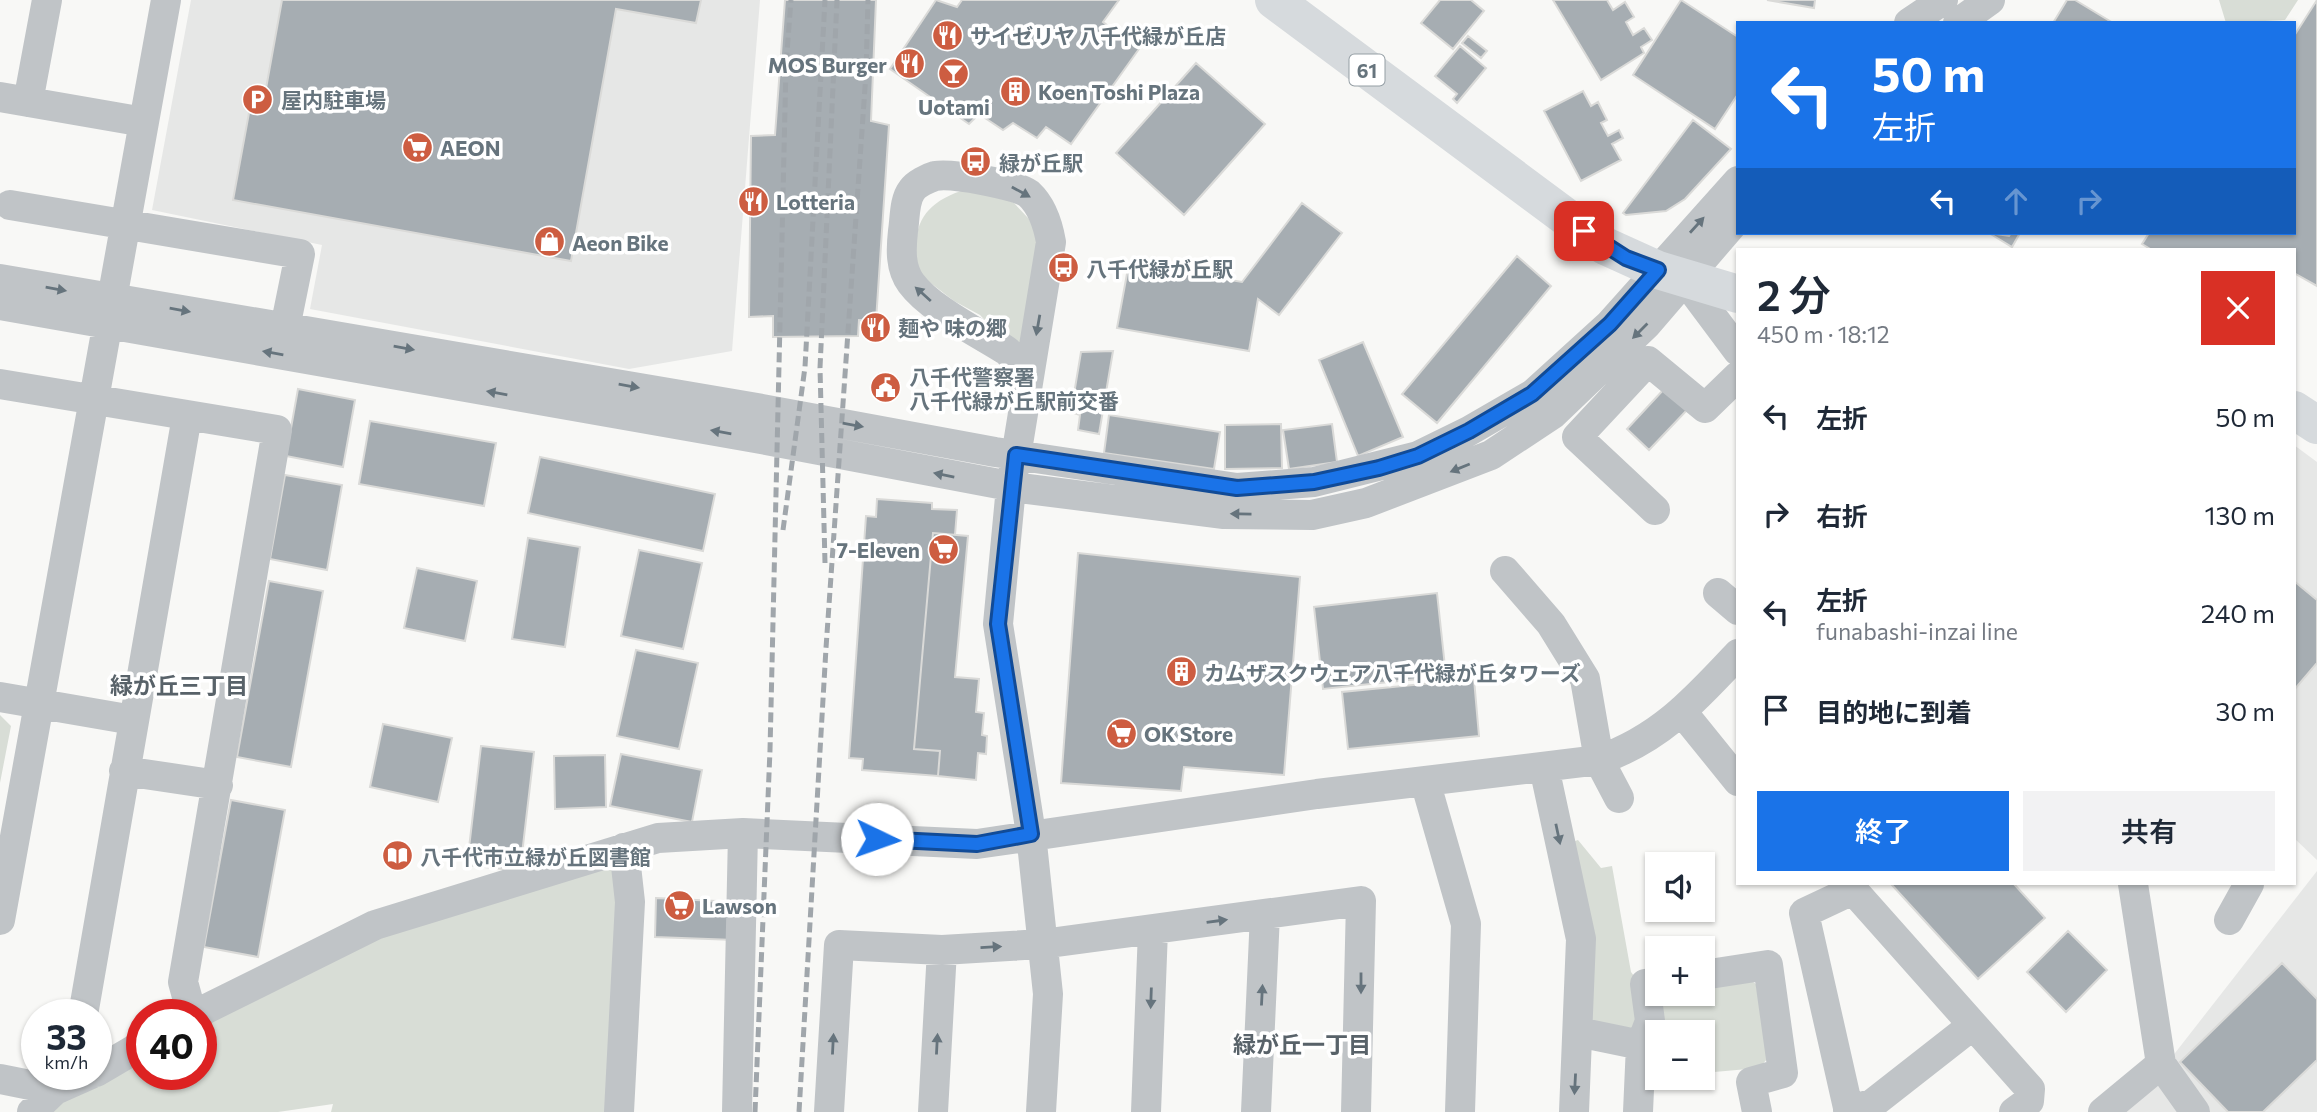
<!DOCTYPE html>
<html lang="ja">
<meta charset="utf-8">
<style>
body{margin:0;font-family:Commissioner,"Noto Sans JP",sans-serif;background:#f2f2f3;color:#1f2937;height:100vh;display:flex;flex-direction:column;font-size:26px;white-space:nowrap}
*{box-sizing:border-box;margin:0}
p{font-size:23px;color:#747a83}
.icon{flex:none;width:38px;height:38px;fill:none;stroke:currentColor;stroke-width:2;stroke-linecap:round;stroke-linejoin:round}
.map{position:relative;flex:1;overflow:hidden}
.panel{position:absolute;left:1736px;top:248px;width:560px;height:637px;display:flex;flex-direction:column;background:#fff;border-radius:0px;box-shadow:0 2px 5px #0004}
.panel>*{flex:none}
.top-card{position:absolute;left:1736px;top:21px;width:560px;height:214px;border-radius:0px;box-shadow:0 2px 5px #0004;background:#1a73e8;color:#fff;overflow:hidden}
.controls{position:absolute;left:1645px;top:852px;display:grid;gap:14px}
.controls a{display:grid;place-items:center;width:70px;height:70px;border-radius:0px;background:#fff;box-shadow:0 2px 5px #0004;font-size:35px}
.speed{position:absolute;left:21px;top:999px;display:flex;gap:14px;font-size:35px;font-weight:700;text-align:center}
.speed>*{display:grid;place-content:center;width:91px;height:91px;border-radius:50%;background:#fff;box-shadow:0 2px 5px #0004;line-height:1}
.speed small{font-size:18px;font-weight:400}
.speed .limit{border:10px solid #d22;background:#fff;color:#111}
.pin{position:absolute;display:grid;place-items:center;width:60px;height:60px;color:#fff;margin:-30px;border-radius:14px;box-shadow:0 4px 10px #0006}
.me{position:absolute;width:77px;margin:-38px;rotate:93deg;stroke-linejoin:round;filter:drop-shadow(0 0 5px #0008)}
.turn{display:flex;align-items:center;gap:24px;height:147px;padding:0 21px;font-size:32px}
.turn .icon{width:91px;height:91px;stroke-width:2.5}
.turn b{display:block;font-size:49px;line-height:60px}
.lanes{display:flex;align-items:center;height:66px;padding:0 21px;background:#0003;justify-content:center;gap:35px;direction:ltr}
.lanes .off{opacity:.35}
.round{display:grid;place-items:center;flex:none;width:74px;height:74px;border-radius:0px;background:#f2f2f3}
.overview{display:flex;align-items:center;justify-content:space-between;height:119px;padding:0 21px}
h1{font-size:42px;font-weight:600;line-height:52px}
.cta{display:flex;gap:14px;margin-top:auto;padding:14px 21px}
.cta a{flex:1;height:80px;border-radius:0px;background:#1a73e8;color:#fff;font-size:28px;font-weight:600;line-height:80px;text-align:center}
.cta a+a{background:#f2f2f3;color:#1f2937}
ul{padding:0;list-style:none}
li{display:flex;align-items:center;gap:21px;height:98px;padding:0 21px}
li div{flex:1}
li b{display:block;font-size:26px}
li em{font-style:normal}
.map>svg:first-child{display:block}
.built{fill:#e6e7e6}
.green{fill:#d8ddd6}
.building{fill:#a6adb2;stroke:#dadad8;stroke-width:2}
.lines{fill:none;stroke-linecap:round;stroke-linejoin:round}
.minor{stroke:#c0c4c7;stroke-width:30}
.major{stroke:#d6dadd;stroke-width:38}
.rail{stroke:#a0a6ab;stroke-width:5;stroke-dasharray:10 5;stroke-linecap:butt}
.oneway{fill:#66747d}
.route-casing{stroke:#114b97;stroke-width:18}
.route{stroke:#1a73e8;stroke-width:12}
.labels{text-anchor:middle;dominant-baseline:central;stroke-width:7;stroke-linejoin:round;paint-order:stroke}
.shield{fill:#fff;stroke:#949ea4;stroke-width:2}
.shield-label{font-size:19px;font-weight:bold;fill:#66747d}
.poi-label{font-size:21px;font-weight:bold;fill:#66747d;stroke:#fff;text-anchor:start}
.neighbourhood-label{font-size:23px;font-weight:bold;fill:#586269;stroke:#fff}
</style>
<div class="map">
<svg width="2317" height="1112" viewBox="0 0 2317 1112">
<rect width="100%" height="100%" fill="#f8f8f6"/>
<path class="built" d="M191,0H760L732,351L629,369L310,309L322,245L152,210Z
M2294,445L2317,462V860L2294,838Z
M2317,871V1112H2119L2154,1080Z"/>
<path class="green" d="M2219,0H2298L2285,20L2226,23Z
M961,191L992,194L1014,203L1029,219L1039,239L1021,343L997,333L980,315L954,301L919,274C910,232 919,205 961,191Z
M0,715L11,726L0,783Z
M1578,840L1601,868L1612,866L1631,972L1640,984L1639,1041L1580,1030L1563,845Z
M624,848L616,1112H331L333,1104L278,1112H45L142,1048V1074H201V1016L375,925Z
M1746,977L1756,984L1768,1058L1759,1068L1703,1073V1032H1659L1655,1004L1663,994H1703V985Z"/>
<path class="building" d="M282,0H701L696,23L616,9L571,261L233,200L253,91L265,94Z
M785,0H876L871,121L889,125L876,321L859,320L858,336L773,337V316L749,317L751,136L775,135Z
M936,0L957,7L962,0H1119L1103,22L1139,49L1071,144L1046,127L1037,138L1013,123L1003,130L979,114L969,124L890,69Z
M1440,0H1471L1484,11L1453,49L1421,23Z
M1553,0H1607L1613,10L1625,2L1634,17L1626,22L1633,35L1644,28L1652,40L1641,47L1644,53L1601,80Z
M1681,0L1738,37V94L1715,129L1633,75Z
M1767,0H1815L1814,8Z
M2067,0H2075L2113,23H2053Z
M2317,0V286L2294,273V250H2152L2142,244L2149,233H2294V36Z
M1468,36L1487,51L1481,58L1462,43Z
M1460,46L1486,68L1457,103L1453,99L1457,94L1435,76Z
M1196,63L1265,124L1184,215L1116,153Z
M1583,91L1591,106L1598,102L1607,120L1601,123L1608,136L1619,130L1623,138L1612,144L1621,160L1581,181L1544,111Z
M1693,120L1731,149L1685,199L1666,211L1626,215L1623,213Z
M1302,203L1342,233L1279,315L1258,299L1249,351L1117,328L1129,263L1242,282Z
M1989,233L2009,236L2011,233H2020L2012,247Z
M1517,256L1551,286L1437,423L1402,394Z
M1363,342L1403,437L1358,456L1319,360Z
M1113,351L1099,434L1078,430L1080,415L1071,412L1081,352Z
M879,374L897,378L895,395L876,394Z
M1665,388L1687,410L1649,450L1627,429Z
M298,389L355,400L343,467L286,456Z
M1109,415L1220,432L1214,469L1104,453Z
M370,421L496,443L484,506L359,484Z
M1281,424L1282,468L1225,469V425Z
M1332,424L1337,462L1289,469L1283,430Z
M540,457L715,494L703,551L528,513Z
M285,475L342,485L327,570L270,559Z
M877,499L932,503V509L957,510L955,535L933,533L914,749L940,751L938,776L862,770L863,759L849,758L866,516L876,517Z
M933,533L968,536L955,677L979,679L976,712L984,713L982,735L987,736L986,754L978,753L976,780L938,776L940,751L914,749Z
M528,538L580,547L565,647L512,639Z
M639,550L702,563L683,649L621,636Z
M1078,553L1300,577L1284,775L1184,767L1181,791L1061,783Z
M417,568L477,581L465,641L404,628Z
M269,581L323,591L291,767L237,757Z
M2294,581L2317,600V663L2294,690Z
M1437,593L1446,676L1323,689L1314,607Z
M636,650L698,663L679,749L617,736Z
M1474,679L1479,736L1348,749L1342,692Z
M383,724L452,738L438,802L370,787Z
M481,746L534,752L520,871L467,865Z
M621,754L702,770L692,822L610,806Z
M605,755L606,807L555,809L554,756Z
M231,800L285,810L258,957L204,947Z
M1891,884H2014L2045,918L1978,979Z
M656,898L736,902L735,940L655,937Z
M2068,931L2107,970L2066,1012L2027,972Z
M2282,963L2317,999V1060L2263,1112H2228L2180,1062Z"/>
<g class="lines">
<path class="minor" d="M1909,23L1943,0
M1958,23L1990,0
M0,97L144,122
M28,102L47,0
M10,205L300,254L285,328
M0,279L762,409L995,452L1237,488L1314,482L1418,456L1469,431L1533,394L1610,324L1738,181
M1685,280L1738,351
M0,305L761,439L1020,488L1224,514L1312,515L1366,503L1491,455L1553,414L1646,325L1738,218
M0,384L277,430L183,982L192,1015
M1027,385L1016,360L1007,351C979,333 930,309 911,283C900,268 901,249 903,231C905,219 904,200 912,190C916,184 928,178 935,176C951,173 1016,184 1029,194C1042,206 1048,225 1051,242L1011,487L998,624L1031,834L1048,994L1041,1112
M1655,510L1577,437L1648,361L1705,408L1738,376
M1505,571L1551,624L1585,679L1599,760L1619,798
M1718,593L1738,610
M0,697L133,720
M1683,713L1738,781
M1544,767L1581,939L1574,1112
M124,771L218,785
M1425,781L1466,924L1460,1112
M2133,884L2161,1064L2195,1112
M0,920L166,0
M2229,920L2249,884
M1703,975L1768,965L1783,1073L1751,1082L1757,1112
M83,1015L187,416
M194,1015L375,925L658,838L743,833L977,844L1317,794L1599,760C1660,739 1695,700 1738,654
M1578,1032L1641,1045
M96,1072L142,1045
M0,1079L55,1090
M1848,1110L1872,1104L1973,1025
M32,1112L55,1090L91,1074
M619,1112L630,902L624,848
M737,1112L743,833
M829,1112L839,945L942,950L1042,944L1361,901L1356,1112
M933,1112L942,950
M1146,1112L1153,930
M1256,1112L1265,914
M1638,1112L1641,1045L1650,1021L1645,984L1657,982
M1849,1112L1804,913L1853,890L2030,1089L2029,1101L2014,1112
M2103,1112L2161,1064"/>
<path class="major" d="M1274,0L1605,246L1658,270L1738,294
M2294,410L2317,425"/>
<path class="rail" d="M783,530L805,367L825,0
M825,563L820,368L837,0
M755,1112L770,750L786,66L791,0
M799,1112L826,648L866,73L868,0"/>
</g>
<defs><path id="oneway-solid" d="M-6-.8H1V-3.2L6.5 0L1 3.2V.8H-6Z" transform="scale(1.75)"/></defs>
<g class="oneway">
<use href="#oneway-solid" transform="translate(1021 192) rotate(29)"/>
<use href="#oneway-solid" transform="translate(1697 225) rotate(-48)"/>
<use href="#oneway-solid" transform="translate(56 289) rotate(10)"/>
<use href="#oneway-solid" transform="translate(923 294) rotate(-138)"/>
<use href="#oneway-solid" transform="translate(180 310) rotate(10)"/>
<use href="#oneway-solid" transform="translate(1038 325) rotate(100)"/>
<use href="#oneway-solid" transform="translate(1640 331) rotate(135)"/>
<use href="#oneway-solid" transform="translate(404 348) rotate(10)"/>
<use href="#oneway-solid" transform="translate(273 353) rotate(-170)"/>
<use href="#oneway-solid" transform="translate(629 386) rotate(10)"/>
<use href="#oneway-solid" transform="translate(497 393) rotate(-170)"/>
<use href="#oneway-solid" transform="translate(853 425) rotate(10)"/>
<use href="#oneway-solid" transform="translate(721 432) rotate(-170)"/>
<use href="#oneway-solid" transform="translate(1460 468) rotate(158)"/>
<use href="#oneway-solid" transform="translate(944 475) rotate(-169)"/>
<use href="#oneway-solid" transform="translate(1241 514) rotate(-179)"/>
<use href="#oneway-solid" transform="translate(1558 834) rotate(78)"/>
<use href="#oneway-solid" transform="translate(1217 921) rotate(-8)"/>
<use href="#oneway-solid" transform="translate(991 947) rotate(-3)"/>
<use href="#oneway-solid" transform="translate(1361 983) rotate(90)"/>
<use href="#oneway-solid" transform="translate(1262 995) rotate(-87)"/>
<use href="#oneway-solid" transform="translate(1151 998) rotate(92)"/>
<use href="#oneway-solid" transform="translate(833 1044) rotate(-87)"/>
<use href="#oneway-solid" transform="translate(937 1044) rotate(-87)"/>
<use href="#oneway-solid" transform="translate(1575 1084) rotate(93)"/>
</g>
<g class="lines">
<defs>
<path id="route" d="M877,839L977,844L1031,834L998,624L1016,455L1237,488L1314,482L1379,468L1418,456L1469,431L1532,394L1610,324L1658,270L1626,258L1584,231"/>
</defs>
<use href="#route" class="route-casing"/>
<use href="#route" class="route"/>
</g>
<defs>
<symbol id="restaurant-disc" viewBox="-11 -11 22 22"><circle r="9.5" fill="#cd5d41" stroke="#fff"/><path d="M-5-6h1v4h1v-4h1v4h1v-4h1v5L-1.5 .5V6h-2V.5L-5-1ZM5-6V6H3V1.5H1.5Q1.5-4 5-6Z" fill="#fff"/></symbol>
<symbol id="bar-disc" viewBox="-11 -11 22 22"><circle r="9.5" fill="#cd5d41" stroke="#fff"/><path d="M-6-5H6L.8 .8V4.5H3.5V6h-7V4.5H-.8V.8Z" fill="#fff"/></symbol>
<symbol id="building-disc" viewBox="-11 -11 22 22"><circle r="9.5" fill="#cd5d41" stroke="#fff"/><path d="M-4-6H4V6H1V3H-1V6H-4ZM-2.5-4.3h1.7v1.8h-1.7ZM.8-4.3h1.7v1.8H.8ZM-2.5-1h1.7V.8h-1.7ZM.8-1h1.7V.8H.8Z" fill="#fff"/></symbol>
<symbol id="parking-disc" viewBox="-11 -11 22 22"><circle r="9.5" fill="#cd5d41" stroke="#fff"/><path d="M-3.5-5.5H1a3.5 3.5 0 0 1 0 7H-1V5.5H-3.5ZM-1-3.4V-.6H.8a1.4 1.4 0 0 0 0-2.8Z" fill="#fff"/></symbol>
<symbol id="supermarket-disc" viewBox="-11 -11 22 22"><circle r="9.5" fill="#cd5d41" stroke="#fff"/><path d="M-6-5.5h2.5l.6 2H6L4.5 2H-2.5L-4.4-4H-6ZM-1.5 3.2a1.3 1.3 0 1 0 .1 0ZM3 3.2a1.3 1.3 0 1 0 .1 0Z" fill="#fff"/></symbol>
<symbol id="bus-disc" viewBox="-11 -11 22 22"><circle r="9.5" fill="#cd5d41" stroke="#fff"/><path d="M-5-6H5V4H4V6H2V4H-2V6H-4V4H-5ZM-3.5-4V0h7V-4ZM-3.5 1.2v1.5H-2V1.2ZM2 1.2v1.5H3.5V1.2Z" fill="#fff"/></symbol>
<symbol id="shop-disc" viewBox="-11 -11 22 22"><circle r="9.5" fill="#cd5d41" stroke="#fff"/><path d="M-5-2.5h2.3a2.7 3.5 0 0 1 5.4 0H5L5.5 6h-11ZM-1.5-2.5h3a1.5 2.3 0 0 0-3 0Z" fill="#fff"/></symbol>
<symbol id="civic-disc" viewBox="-11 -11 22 22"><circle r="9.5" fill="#cd5d41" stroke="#fff"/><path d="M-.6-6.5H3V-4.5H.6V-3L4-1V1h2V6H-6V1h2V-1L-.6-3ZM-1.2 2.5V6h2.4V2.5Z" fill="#fff"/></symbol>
<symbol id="library-disc" viewBox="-11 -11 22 22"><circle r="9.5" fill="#cd5d41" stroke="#fff"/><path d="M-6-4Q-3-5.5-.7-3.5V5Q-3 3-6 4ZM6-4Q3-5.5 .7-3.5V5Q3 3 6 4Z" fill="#fff"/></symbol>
</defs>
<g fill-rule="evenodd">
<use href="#restaurant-disc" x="930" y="18" width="35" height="35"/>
<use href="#restaurant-disc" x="892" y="46" width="35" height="35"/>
<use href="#bar-disc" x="936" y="56" width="35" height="35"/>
<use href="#building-disc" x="998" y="74" width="35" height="35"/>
<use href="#parking-disc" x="240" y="82" width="35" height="35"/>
<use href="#supermarket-disc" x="400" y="130" width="35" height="35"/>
<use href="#bus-disc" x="958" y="144" width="35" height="35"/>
<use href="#restaurant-disc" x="736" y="184" width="35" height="35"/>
<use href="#shop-disc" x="532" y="224" width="35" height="35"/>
<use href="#bus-disc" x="1046" y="250" width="35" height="35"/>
<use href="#restaurant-disc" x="858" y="310" width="35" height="35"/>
<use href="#civic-disc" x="868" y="370" width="35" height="35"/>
<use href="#supermarket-disc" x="926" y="532" width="35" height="35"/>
<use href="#building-disc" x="1164" y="654" width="35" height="35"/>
<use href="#supermarket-disc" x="1104" y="716" width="35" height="35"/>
<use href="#library-disc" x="380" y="838" width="35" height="35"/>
<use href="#supermarket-disc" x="662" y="888" width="35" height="35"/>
</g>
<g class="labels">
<rect class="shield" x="1349.5" y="54.5" width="35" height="31" rx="5"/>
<g class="shield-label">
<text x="1367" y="70">61</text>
</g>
<g class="poi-label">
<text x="970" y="35">サイゼリヤ 八千代緑が丘店</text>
<text x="887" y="64" text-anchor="end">MOS Burger</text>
<text x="1038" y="91">Koen Toshi Plaza</text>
<text x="281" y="99">屋内駐車場</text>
<text x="954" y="106" text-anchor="middle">Uotami</text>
<text x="440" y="147">AEON</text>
<text x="999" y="162">緑が丘駅</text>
<text x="776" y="201">Lotteria</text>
<text x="572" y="242">Aeon Bike</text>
<text x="1086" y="268">八千代緑が丘駅</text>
<text x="898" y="327">麺や 味の郷</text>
<text x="909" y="376">八千代警察署<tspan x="909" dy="24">八千代緑が丘駅前交番</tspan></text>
<text x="920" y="549" text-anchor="end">7-Eleven</text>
<text x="1204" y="672">カムザスクウェア八千代緑が丘タワーズ</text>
<text x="1144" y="733">OK Store</text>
<text x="420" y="856">八千代市立緑が丘図書館</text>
<text x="702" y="905">Lawson</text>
</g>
<g class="neighbourhood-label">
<text x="179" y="685">緑が丘三丁目</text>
<text x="1302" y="1044">緑が丘一丁目</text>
</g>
</g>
</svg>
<div class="controls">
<a><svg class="icon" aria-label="sound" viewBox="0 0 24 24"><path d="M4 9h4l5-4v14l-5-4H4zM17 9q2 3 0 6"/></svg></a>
<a>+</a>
<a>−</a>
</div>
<div class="speed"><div>33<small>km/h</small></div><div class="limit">40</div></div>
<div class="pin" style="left:1584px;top:231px;background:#d93025"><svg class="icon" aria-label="arrive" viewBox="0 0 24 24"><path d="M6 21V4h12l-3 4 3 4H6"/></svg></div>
<svg class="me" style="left:877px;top:839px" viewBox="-20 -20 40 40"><circle r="19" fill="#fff"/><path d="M0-13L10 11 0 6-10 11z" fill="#1a73e8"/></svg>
<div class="top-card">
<div class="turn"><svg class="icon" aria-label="left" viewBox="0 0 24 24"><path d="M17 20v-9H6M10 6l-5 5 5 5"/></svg><div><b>50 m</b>左折</div></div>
<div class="lanes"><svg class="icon" aria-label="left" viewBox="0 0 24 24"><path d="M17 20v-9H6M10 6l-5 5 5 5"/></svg><svg class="icon off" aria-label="ahead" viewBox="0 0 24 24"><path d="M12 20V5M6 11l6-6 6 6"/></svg><svg class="icon off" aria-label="right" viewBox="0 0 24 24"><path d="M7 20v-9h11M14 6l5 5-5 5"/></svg></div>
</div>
<section class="panel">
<div class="overview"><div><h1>2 分</h1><p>450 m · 18:12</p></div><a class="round" style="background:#d93025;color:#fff"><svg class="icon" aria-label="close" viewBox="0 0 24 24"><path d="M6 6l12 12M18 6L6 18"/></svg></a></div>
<ul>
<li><svg class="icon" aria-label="left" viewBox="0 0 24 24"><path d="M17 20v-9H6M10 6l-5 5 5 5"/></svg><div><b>左折</b></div><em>50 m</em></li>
<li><svg class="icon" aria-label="right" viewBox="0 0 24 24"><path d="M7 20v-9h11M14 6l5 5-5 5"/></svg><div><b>右折</b></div><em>130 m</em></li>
<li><svg class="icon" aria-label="left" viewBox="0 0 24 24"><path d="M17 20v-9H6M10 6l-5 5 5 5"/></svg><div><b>左折</b><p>funabashi-inzai line</p></div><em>240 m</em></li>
<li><svg class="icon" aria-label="arrive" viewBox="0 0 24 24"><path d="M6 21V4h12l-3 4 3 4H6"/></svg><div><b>目的地に到着</b></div><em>30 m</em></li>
</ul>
<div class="cta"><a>終了</a><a>共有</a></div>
</section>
</div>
